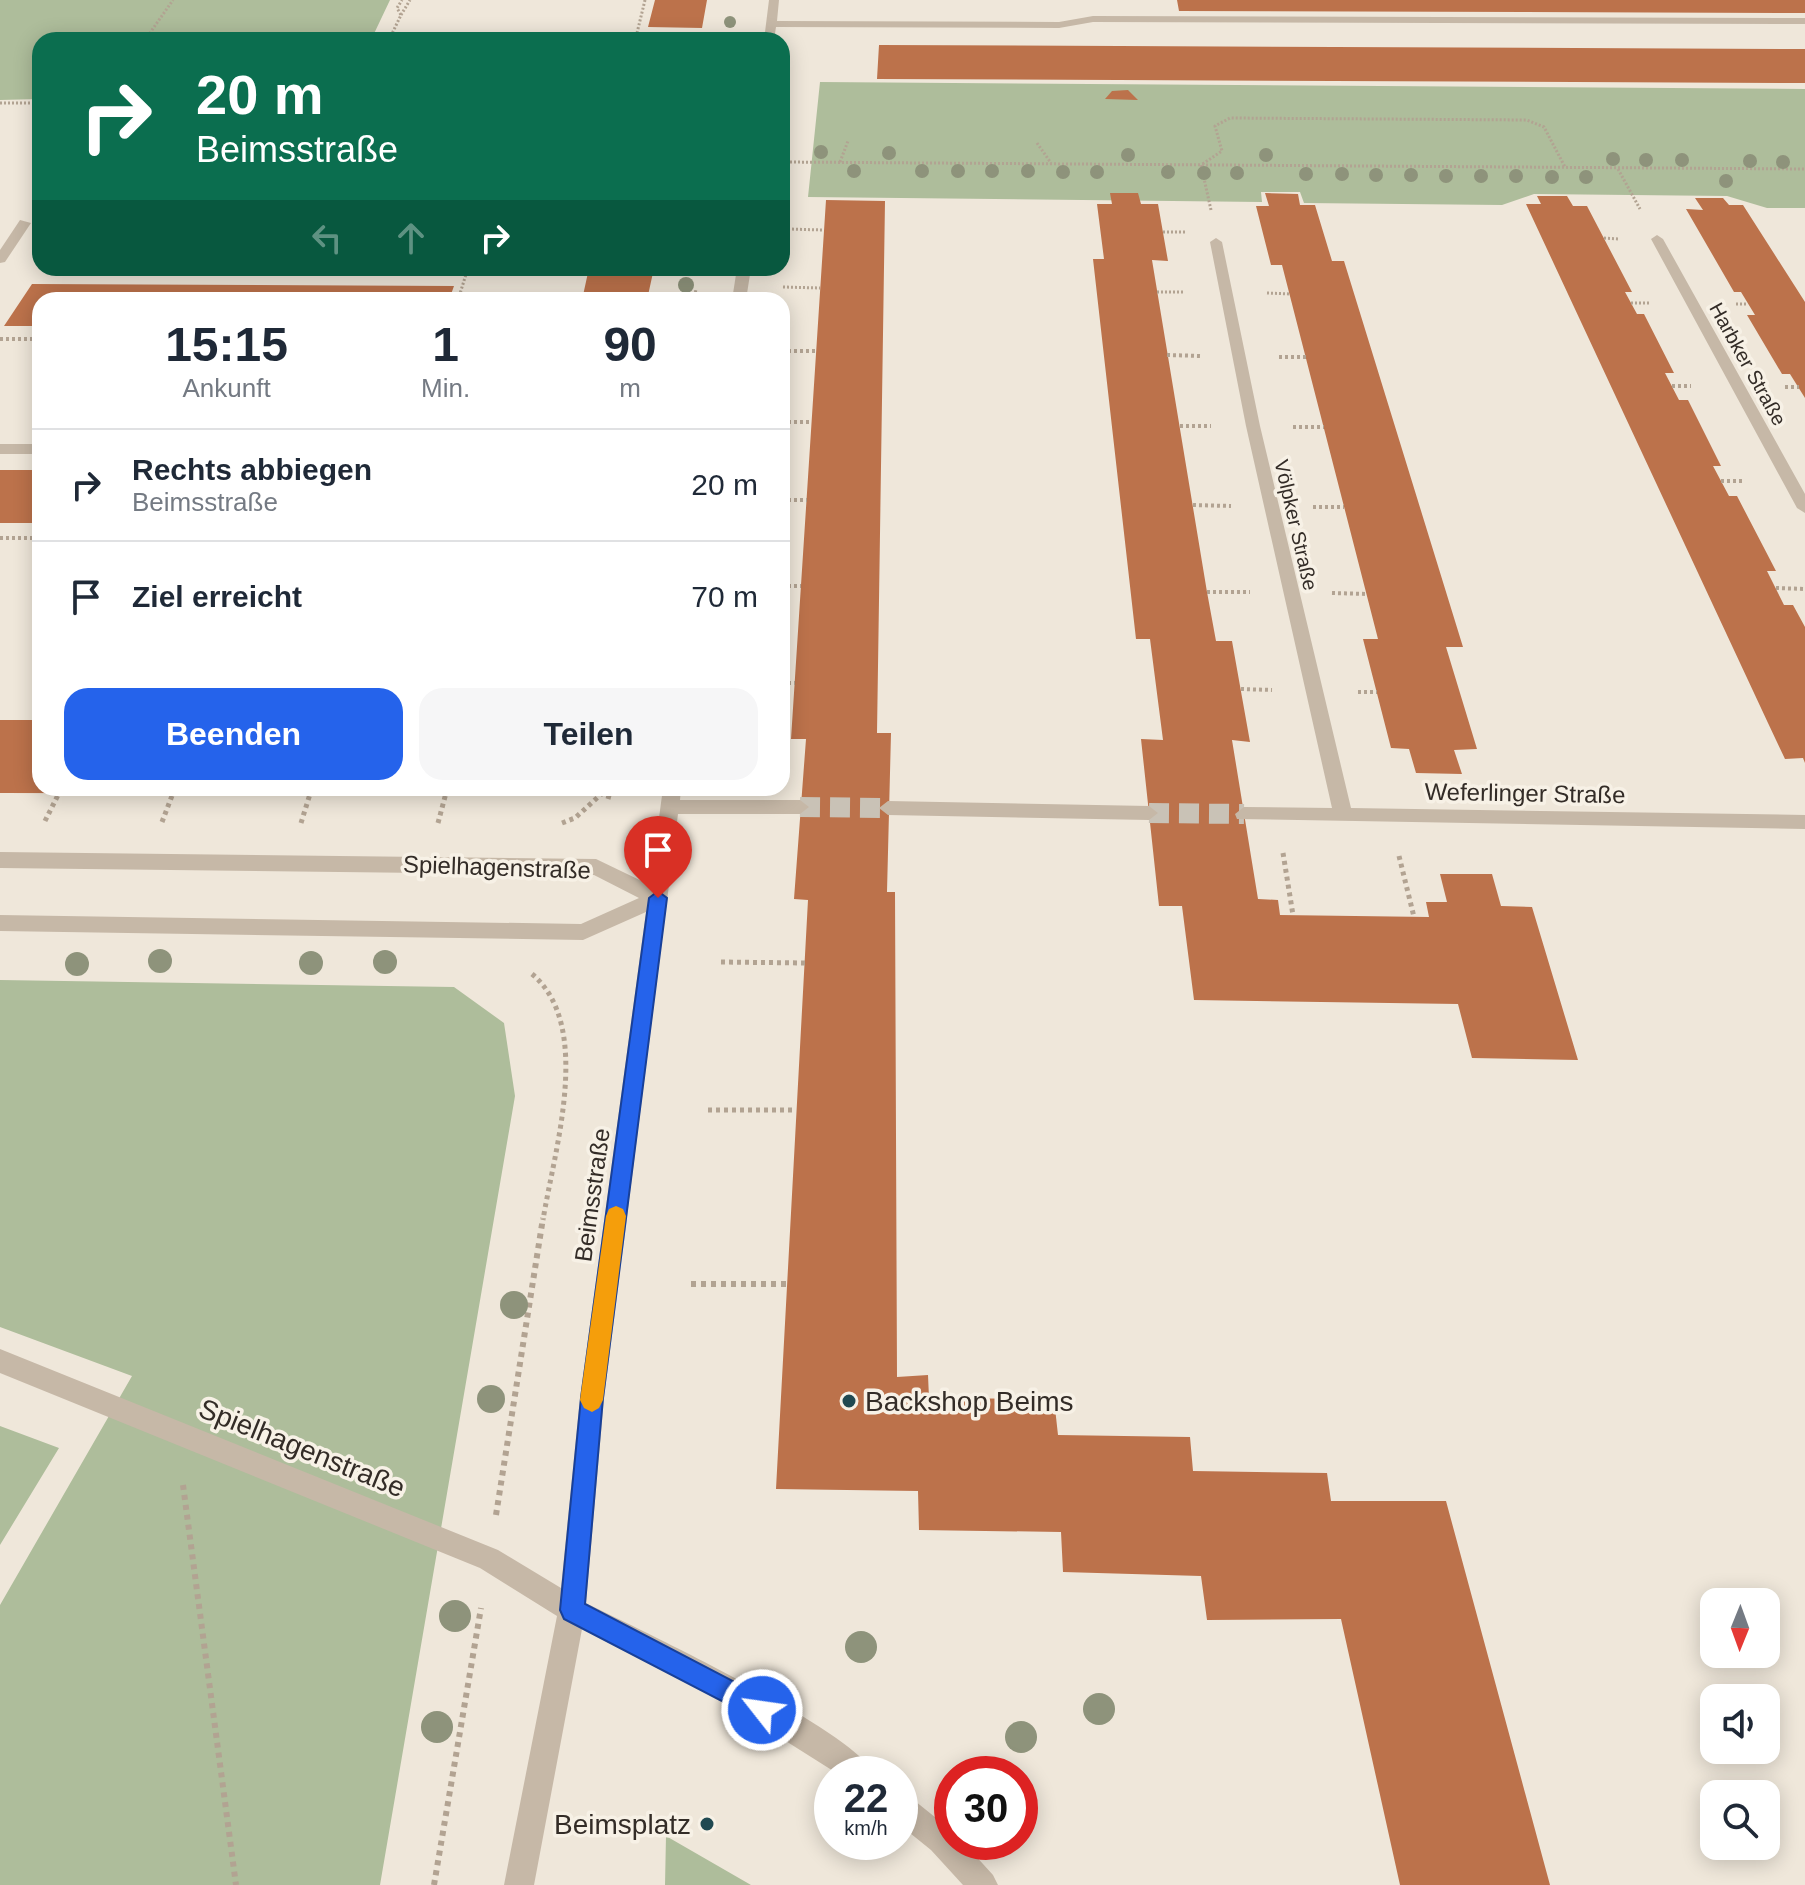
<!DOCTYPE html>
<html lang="de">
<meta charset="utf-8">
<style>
body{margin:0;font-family:Helvetica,sans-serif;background:#f6f6f7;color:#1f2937;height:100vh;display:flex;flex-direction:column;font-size:30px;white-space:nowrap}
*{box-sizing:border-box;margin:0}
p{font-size:26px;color:#747a83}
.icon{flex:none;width:44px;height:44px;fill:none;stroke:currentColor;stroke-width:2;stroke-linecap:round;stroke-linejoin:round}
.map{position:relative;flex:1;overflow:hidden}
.drawer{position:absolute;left:32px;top:292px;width:758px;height:504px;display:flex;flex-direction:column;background:#fff;border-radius:24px;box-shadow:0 4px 20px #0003}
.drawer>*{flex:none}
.top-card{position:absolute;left:32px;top:32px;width:758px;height:244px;border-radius:24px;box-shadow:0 4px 20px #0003;background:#0b6e4f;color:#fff;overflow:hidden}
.needle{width:52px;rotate:181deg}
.fabs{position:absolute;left:1700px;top:1588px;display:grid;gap:16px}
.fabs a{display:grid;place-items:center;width:80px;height:80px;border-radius:16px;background:#fff;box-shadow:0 4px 20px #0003;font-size:40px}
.speed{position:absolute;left:814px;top:1756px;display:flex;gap:16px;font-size:40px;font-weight:700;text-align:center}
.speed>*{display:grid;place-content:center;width:104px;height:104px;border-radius:50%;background:#fff;box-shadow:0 4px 20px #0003;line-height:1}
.speed small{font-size:20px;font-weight:400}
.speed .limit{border:12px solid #d22;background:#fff;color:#111}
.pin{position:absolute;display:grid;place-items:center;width:68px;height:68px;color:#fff;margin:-82px -34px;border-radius:50% 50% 50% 0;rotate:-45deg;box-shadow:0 0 8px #0007}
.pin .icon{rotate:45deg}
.me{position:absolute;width:88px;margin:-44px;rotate:300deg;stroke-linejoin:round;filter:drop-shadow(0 0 6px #0008)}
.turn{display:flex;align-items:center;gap:28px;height:168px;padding:0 32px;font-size:36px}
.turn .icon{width:104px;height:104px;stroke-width:2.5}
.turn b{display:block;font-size:56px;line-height:68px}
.lanes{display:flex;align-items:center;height:76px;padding:0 32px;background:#0003;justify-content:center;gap:40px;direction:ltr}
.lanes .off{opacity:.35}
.eta{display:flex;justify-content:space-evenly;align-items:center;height:136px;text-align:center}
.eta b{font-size:48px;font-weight:600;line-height:56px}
.action{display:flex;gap:16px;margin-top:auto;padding:16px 32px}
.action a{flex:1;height:92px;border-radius:24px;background:#2563eb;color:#fff;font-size:32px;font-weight:600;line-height:92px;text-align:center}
.action a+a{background:#f6f6f7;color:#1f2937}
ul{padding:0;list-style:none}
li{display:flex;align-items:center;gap:24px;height:112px;padding:0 32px;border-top:2px solid #e0e1e3}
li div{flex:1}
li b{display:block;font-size:30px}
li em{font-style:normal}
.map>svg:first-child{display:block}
.green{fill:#aebd9b}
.building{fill:#bc724b}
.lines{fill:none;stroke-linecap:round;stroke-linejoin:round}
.minor-tunnel{stroke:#c9c2b6;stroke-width:20;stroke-dasharray:20 10;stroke-linecap:butt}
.path-far3{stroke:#b2a392;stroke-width:3;stroke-dasharray:2 2;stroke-linecap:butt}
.path-far2{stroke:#b2a392;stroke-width:4;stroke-dasharray:3 3;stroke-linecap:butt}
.path-far1{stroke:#b2a392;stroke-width:5;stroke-dasharray:4 4;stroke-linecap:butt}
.path{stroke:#b2a392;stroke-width:6;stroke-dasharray:5 5;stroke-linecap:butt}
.minor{fill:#c6b8a7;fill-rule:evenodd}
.tree{fill:#8e937b}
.route{fill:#2563eb;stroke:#184099;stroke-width:2}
.slow{fill:#f59e0b}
.poi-dot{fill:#204951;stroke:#f7f1e6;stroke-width:3}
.labels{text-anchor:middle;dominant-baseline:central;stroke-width:7;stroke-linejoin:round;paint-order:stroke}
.far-street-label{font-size:20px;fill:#332c27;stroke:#f7f1e6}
.street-label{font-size:24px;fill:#332c27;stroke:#f7f1e6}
.near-poi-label{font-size:28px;fill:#332c27;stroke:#f7f1e6;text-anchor:start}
.near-street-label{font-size:28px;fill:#332c27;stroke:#f7f1e6}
</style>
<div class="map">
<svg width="1805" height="1885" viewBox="0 0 1805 1885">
<rect width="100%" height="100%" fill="#efe7da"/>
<path class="green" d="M0,0H390L371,40H40V99L0,100Z
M820,82L1805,89V208H1767L1727,196L1534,194L1502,205L1304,203L1300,192H1261L1262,202L808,197Z
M0,980L454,987L504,1023L515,1096L380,1885H0V1605L132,1376L0,1327Z
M0,1426L59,1448L0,1545Z
M666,1836L751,1885H665Z"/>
<path class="building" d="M655,0H707L702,28L648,27Z
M1177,0H1805V13L1179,11Z
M879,45L1805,49V83L877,79Z
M1128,90L1138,100L1105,99L1112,91Z
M1110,193H1138L1141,204H1158L1168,261L1152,260L1207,592L1216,641H1232L1250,742L1232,740L1258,899L1278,900L1280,915L1429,917L1426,902H1447L1440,874H1492L1501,906L1532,907L1578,1060L1472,1058L1458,1004L1194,1000L1182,906H1159L1141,739L1163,740L1150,639H1136L1093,259H1104L1097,204H1112Z
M1265,193L1298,194L1300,205H1315L1332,261H1344L1463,647H1446L1477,749L1454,750L1462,774L1416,773L1409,749L1391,748L1363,639H1378L1282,265H1271L1256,206H1269Z
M1537,196H1567L1573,206H1587L1632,292H1625L1637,314H1644L1674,373H1665L1679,400H1688L1721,466H1713L1729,496H1737L1776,571H1767L1784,605H1793L1805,627V763L1803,758L1785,759L1768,723L1526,204H1541Z
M1695,198H1723L1729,205H1743L1805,302V398L1790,374H1782L1747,315H1755L1741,292H1734L1686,209L1703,210Z
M826,200L885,201L877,733H891L887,892H895L897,1377L928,1375L929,1398L1054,1399L1058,1435L1190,1437L1193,1471L1327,1473L1331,1501H1446L1550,1885H1400L1341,1619L1207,1620L1201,1576L1063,1572L1061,1532L919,1530L918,1491L776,1489L808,900L794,899L806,739H791Z
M589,268H654L647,300H582Z
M32,284L454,286L449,300H40V326H4Z
M0,470H40V523H0Z
M0,720H40V788H527L526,794L0,793Z"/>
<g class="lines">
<path class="minor-tunnel" d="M800,807L888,808
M1149,813L1244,814"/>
<path class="path-far3" d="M401,15L410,0
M637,33L645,0
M145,40L173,0
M389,40L401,15L397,8L402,0
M0,103H40
M1037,143L1051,163
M782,162L1805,169
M840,162L848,141
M1618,169L1640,209
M1211,210L1201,165L1222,151L1215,126L1230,118L1527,120L1544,127L1565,167
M788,229L823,230
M1163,232H1186
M1604,238L1619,239
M783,287L820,288
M1157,292H1185
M1267,293L1290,294
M458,300L468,268
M694,300L696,289
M1631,303H1650
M1736,304H1748"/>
<path class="path-far2" d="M0,339H40
M33,339L40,328
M782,351H816
M1167,355L1201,356
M1279,357H1306
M1672,386H1691
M1785,387H1799
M782,422H811
M1180,426H1211
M1293,427H1324
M1721,481H1744
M782,500H807
M1193,505L1231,506
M1313,507H1344
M0,538H40
M782,586H801
M1776,588L1805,589
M1207,592H1250
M1332,593L1367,594
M782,683H795
M1241,689L1272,690
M1358,692H1377"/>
<path class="path-far1" d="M608,799L611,788
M45,821L59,793
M162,822L173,793
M301,823L310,794
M438,823L446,793
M562,823L575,818L608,788
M1283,853L1293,915
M1399,856L1414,917
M721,962L805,963
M532,974C594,1026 554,1151 543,1220
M708,1110H796"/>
<path class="path" d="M691,1284H788
M183,1485L236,1885
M496,1515L543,1218
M434,1885L481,1608"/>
<path class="minor" d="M769,0H779L777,21L1059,22L1093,16L1805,18V24L1093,22L1059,28L776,27L774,40H764Z
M20,220L31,223L5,262L0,263V250Z
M1657,235L1663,239L1805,494V513L1797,508L1651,239Z
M1216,238L1222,242L1260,426L1351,808L1805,815V829L1237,819L1235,814L1244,807L1332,808L1246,426L1210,242Z
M737,268H751L746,300H732Z
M0,444H40V454H0Z
M663,788H681L680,800H800L809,807L800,814H678L604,1398L586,1603C638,1629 856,1731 874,1774H838L729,1705L582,1629L534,1885H504L557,1616L480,1568L0,1373V1349L498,1550L561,1588L580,1398L646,912L583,940L0,931V915L581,924L639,898L594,875L0,868V852L596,859L650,885Z
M888,801L1149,806L1158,813L1149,820L888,815L879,808Z
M900,1793L910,1797L951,1830L952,1842H963L993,1875L998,1885H963L931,1850L900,1825Z"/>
</g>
<g class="tree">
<circle cx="730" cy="22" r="6"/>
<circle cx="821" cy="152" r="7"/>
<circle cx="889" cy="153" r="7"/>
<circle cx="1128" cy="155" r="7"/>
<circle cx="1266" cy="155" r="7"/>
<circle cx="1613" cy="159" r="7"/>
<circle cx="1646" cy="160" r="7"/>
<circle cx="1682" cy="160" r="7"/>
<circle cx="1750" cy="161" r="7"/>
<circle cx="1783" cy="162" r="7"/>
<circle cx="854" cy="171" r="7"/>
<circle cx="922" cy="171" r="7"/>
<circle cx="958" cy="171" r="7"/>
<circle cx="992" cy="171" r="7"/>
<circle cx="1028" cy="171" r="7"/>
<circle cx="1063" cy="172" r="7"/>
<circle cx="1097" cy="172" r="7"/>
<circle cx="1168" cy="172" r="7"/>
<circle cx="1204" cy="173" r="7"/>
<circle cx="1237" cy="173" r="7"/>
<circle cx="1306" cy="174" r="7"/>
<circle cx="1342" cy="174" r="7"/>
<circle cx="1376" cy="175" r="7"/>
<circle cx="1411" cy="175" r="7"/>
<circle cx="1446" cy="176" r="7"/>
<circle cx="1481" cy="176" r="7"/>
<circle cx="1516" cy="176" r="7"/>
<circle cx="1552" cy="177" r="7"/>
<circle cx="1586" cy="177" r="7"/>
<circle cx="1726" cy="181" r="7"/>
<circle cx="686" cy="285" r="8"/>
<circle cx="160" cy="961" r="12"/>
<circle cx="385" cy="962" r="12"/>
<circle cx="311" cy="963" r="12"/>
<circle cx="77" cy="964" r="12"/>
<circle cx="514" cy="1305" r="14"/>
<circle cx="491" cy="1399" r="14"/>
<circle cx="455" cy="1616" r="16"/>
<circle cx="861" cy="1647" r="16"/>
<circle cx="1099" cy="1709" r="16"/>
<circle cx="437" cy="1727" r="16"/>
<circle cx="1021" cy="1737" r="16"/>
</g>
<path class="route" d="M658,891L667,898L603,1398L585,1604L771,1701L775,1710L771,1719L762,1722L564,1619L560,1610L581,1398L649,898Z"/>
<path class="slow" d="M616,1206L623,1209L626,1216L603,1400L599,1408L592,1412L584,1408L580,1400L606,1216L609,1209Z"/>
<g class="poi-dot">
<circle cx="849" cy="1401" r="8"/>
<circle cx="707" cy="1824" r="8"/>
</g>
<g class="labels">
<g class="far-street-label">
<text transform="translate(1748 364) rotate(61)">Harbker Straße</text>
<text transform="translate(1296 525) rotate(77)">Völpker Straße</text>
</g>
<g class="street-label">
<text transform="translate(1525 793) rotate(1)">Weferlinger Straße</text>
<text transform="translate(497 867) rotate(2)">Spielhagenstraße</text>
<text transform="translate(592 1195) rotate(-82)">Beimsstraße</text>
</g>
<g class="near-poi-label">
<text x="865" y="1401">Backshop Beims</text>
<text x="691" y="1824" text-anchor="end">Beimsplatz</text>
</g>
<g class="near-street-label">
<text transform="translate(302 1448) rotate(22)">Spielhagenstraße</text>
</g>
</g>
</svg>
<div class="fabs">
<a><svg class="needle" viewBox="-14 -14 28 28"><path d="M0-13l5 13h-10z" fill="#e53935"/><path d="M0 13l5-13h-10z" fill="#747a83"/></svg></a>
<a><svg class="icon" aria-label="sound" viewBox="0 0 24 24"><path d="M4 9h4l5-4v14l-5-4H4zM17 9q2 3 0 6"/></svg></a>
<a><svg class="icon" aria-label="search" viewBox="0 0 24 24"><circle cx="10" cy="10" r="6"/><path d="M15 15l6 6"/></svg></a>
</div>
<div class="speed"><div>22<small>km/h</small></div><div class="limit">30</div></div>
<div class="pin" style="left:658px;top:898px;background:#d93025"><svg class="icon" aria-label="arrive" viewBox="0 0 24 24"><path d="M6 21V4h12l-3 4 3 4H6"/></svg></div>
<svg class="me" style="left:762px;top:1710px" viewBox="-20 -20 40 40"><circle r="17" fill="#2563eb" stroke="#fff" stroke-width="3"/><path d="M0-11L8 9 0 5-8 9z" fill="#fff"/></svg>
<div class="top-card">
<div class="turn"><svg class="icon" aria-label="right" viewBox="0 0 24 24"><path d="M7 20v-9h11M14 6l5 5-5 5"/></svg><div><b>20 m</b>Beimsstraße</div></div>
<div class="lanes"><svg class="icon off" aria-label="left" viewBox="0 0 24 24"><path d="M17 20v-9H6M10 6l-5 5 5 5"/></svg><svg class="icon off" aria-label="ahead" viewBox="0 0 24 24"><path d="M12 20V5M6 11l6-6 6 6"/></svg><svg class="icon" aria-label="right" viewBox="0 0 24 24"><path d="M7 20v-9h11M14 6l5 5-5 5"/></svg></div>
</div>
<section class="drawer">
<div class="eta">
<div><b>15:15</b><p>Ankunft</p></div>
<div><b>1</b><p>Min.</p></div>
<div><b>90</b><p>m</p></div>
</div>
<ul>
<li><svg class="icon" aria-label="right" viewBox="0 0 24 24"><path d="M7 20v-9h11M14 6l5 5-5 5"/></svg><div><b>Rechts abbiegen</b><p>Beimsstraße</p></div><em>20 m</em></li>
<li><svg class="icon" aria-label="arrive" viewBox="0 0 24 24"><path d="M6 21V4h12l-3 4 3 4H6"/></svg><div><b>Ziel erreicht</b></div><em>70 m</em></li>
</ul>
<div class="action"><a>Beenden</a><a>Teilen</a></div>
</section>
</div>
